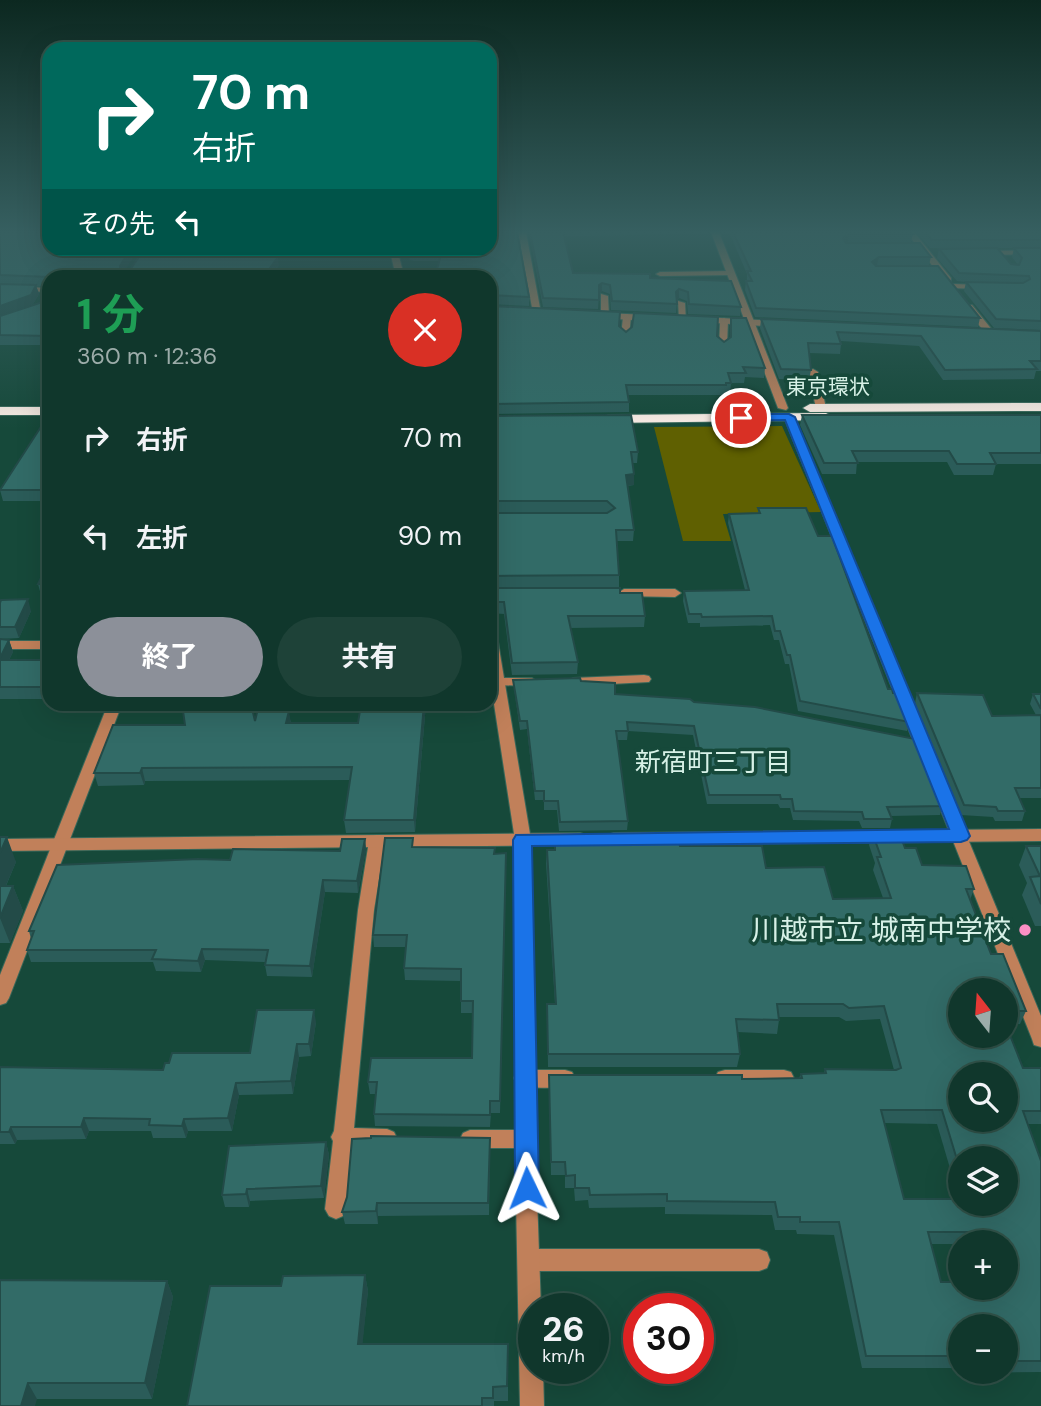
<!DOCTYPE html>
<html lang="ja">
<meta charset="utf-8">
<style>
body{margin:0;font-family:"DM Sans","Noto Sans JP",sans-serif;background:#1e4238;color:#f1f3f6;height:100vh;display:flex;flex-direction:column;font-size:26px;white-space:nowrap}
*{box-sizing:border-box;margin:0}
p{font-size:23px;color:#9caca9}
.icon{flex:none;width:38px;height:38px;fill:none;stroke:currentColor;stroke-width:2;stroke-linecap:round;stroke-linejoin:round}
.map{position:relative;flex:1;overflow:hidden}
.side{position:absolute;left:42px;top:270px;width:455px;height:441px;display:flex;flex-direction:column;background:#10372c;border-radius:21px;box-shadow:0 7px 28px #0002,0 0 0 2px #305148}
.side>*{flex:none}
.guide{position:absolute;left:42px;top:42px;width:455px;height:214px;border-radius:21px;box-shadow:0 7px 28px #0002,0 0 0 2px #305148;background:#00695c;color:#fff;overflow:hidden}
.needle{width:46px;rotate:343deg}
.tools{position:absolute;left:948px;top:978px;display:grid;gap:14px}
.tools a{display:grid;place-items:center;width:70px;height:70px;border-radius:50%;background:#10372c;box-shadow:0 7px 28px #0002,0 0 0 2px #305148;font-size:35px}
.speed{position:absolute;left:518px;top:1293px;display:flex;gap:14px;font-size:35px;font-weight:700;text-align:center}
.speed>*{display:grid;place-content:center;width:91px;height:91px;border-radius:50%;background:#10372c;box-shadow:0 7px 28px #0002,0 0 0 2px #305148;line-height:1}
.speed small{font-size:18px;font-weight:400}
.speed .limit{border:10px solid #d22;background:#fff;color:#111}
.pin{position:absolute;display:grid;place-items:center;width:60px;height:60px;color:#fff;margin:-30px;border:4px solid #fff;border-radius:50%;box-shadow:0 2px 7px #0007}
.me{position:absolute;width:77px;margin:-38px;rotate:358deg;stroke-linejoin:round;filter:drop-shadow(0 0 5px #0008)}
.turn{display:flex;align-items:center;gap:24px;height:147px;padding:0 35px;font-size:32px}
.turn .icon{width:91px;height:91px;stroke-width:2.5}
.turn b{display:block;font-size:49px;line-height:60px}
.then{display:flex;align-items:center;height:66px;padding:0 35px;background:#0003;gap:14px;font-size:26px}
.round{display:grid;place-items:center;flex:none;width:74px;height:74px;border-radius:37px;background:#1e4238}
.summary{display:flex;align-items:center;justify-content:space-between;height:119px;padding:0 35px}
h1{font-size:42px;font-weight:700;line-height:52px;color:#1e9e55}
.primary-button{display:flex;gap:14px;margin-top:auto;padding:14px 35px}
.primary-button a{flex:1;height:80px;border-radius:42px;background:#8c9099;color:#fff;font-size:28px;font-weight:700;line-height:80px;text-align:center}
.primary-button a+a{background:#1e4238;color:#f1f3f6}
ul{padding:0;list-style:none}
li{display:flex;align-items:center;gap:21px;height:98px;padding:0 35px}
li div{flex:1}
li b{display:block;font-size:26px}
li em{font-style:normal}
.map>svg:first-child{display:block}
.green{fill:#5f6001}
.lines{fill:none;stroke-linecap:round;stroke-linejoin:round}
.service-casing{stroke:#396759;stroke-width:2}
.minor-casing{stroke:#396759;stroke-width:2}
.tertiary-casing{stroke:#396759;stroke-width:2}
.trunk-casing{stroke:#396759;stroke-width:2}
.service{fill:#c1805a;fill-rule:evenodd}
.minor{fill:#c1805a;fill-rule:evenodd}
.tertiary{fill:#c1805a;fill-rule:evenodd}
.trunk{fill:#fceee6;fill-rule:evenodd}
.wall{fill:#2b5c59;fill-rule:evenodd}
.shaded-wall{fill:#234b48}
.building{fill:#326b67;stroke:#234b48;stroke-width:2;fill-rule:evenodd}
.route{fill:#1a73e8;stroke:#114b97;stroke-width:2}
.poi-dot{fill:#fb8fc4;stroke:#16493a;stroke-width:2.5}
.labels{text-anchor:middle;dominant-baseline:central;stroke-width:7;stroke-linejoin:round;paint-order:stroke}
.far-street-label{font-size:21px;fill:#d7f1e7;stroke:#16493a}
.neighbourhood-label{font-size:26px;fill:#d7f1e7;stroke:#16493a}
.near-poi-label{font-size:28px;fill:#d7f1e7;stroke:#16493a;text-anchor:end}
</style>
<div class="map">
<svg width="1041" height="1406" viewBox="0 0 1041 1406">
<rect width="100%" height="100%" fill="#16493a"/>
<path class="green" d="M782,426L821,512L723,514L731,541H683L654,427Z"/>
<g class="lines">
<defs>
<path id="service" d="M731,271H734V275L660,276L656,274L660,272Z
M953,284L983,285L987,287L983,289L950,288L949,286Z
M601,294L608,296L609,316L605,319L601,316Z
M678,301L685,303L686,322L679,320Z
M627,314L631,317L629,336L625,339L621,336L623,317Z
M724,318L728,321L727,346L723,349L719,346L720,321Z
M813,369L818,372L826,408L821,411L816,408L808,372Z
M624,589H675L681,593L675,597L620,596L618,593Z
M644,675L649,676L651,679L649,682L573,686L566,682L573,678Z
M499,678H532L539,682L532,686L494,685L492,682Z
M524,1070H565L572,1072L575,1078L572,1084C557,1089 532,1089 517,1084L514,1078L517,1072Z
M725,1070H784L791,1072L794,1078L791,1084L784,1086H725L718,1084L715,1078L718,1072Z
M529,1249H759L767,1252L770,1260L767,1268L759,1271H529L521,1268L518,1260L521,1252Z"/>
<path id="minor" d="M518,232H526L541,313L537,316L533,313Z
M711,232H719L788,408L786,410L778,408Z
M906,232H914L951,278V282H945Z
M389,248H397L404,276H396Z
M1041,250V254L984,255L980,253L984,251Z
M966,305H972L993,331V335H987L966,309Z
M789,414L794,417L1041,1016V1047L1034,1045L1032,1039L784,417Z
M490,632L497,636L531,840L535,1139L541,1309H534V1368H543L544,1406H520L515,1148H470L463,1145L460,1139L463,1133L470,1130H515V840L490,678Z
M0,641H49V649H0Z
M108,704H122L9,998L6,1003L0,1005V975Z
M377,835L383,837L385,841L374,910L354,1128L387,1129L394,1132L397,1138L394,1144L387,1147L352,1146L347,1209L343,1216L336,1219L329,1216L325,1209L333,1141L331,1137L334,1131L358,910L369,841L371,837Z"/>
<path id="tertiary" d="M0,286L49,288V292L0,290Z
M603,313L649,315L653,318L649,321L600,318V314Z
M701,317L779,321L783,324L779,327L698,322V318Z
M1041,829V841L614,845L608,843L606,839L608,835L614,833Z
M580,833L586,835L588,839L586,843L580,845L0,851V839Z"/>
<path id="trunk" d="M1041,403V411L810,412L803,408L810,404Z
M0,407H49V415H0Z
M826,413L833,417L831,420L608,423L601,419L608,415Z"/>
</defs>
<use href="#service" class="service-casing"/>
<use href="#minor" class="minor-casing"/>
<use href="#tertiary" class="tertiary-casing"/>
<use href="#trunk" class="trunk-casing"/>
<use href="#service" class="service"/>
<use href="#minor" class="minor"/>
<use href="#tertiary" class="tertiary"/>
<use href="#trunk" class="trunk"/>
</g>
<path class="wall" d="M0,232L125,269L130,270L194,252L279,266L49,286H36L39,294L33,304L5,315L40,303L49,288V345H0Z
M529,232H710L709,234L564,236L573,273L650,278L741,307L740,316L688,314L687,301L679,298L677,300L676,313L611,310L610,294L602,291L599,294L598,309L543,307Z
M721,232H911L913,234L911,242L847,243L931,257L929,265L980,318L978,327L755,317L745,290L746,281H747V274L730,234H723Z
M916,232H1041V330L994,328L964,291L966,282L957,281L937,258L939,249L1018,265L1012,257L1014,248H1029H930Z
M405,248H490L529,297V306L490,304V276L439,261H415L410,260L409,253H405Z
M490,306L619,327L626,332L717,336L724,342L730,337L731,318L765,368L764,378L745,377L744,383H731L730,393H725V395H628L629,402V412L490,414Z
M761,319L1041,331V371H1036L1034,379L943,380L919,346L841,341V344L840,354L809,353L811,370L809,380L779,379L760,328Z
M802,415H1041V464H996L993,475H954L947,462H857L856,474H822L800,425Z
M490,416L638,452L637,463H633L634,474V485L628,486L634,530L633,541H617L619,575V587H490V576H494L493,501L492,499H490Z
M49,419V501H3L0,490Z
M758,508L888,689L893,693L909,722L907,731L798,711L789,664H785L779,640H774L770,625L700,627V623H688L683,601L684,591L745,590L728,523L729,514L758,513Z
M49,562V595H41L38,584Z
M490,588L620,593L645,616L644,627L570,628L578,662L577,674L512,675L504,614L490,613Z
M0,603L31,611L19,638L0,639Z
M0,639L9,640L13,652L9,660H49V699H0Z
M513,680L581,681L615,694L694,702L942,806L940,815L891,816L892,819L890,828H862L859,821L793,820L790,808H780L778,804H707L693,735L628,731L627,740H617L628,821L627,830L559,831L557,810H544V800H535L527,729L520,730L514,688Z
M917,693L992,716L1036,715L1030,704L1033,694H1041V798H1019L1025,811L1022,821H995L993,817L961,815L915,703Z
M259,704H290L288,711L291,723H358L426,704L415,832L346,833L344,820L350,780L145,781L144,785L98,786L94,773L185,725L255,721Z
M872,832L905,848L922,865L974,889L970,900L991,954L1026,1011L1020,1024L1006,1025V990H961L1023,1068H1041V1124H1028L1041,1161V1372L972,1373V1372H1006V1326H961V1368H862L834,1235L797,1234L796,1230H775L772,1215L665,1214V1207L589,1208L588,1200L575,1201L574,1188H565V1175H551L549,1075L742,1079L799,1078L801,1074L824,1073L825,1069L894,1070L880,1019L846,1021L839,1017H779V1020L777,1034L737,1032L740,1054L737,1067H548L547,1004H555L546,863L547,850H554L555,844H561V835L680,846L766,868L833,899L883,898L873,870L875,863L869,845ZM884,1123L937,1124L959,1199H904ZM961,1158L1006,1204H961ZM961,1242H1006V1288L941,1282L931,1244H961Z
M0,837L16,862L6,886H13L23,911L10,943H0Z
M413,838V847L495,848V854L506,865L500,1113H491L490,1127L375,1126L374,1114L376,1094H370L368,1082L472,1058L473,1013H461V981L405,980L404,968L406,947H374L373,935Z
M365,839L366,850L358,893L325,892L312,977L267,976L265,965V962L205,960L201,972L156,971L153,962H31L27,950L31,939L29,931L230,860L340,851Z
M1026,846H1041V926H1035L1022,895L1027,883L1019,865Z
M316,1022L311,1056L299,1057L293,1094L239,1095L232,1131H188L186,1138H153L151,1131H89L86,1139L17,1140L15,1144H0V1067L163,1070L169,1063L250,1053Z
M326,1142L329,1155L324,1198L250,1201L249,1207H225L222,1195Z
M490,1150L489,1215L378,1216V1224H345L342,1212Z
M365,1275L368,1291L362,1344H508V1401H494V1406H187L281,1286Z
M0,1280L167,1281L173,1297L152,1399H37L0,1406Z"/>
<path class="shaded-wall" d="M849,234L848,242L842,246L843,238Z
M131,248H139L122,275L120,266Z
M190,248H197L190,260L188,251Z
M278,257L279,266L271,276H264Z
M879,257L877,265L871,271L872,262Z
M602,283V291L598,294L599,285Z
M36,285L39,294L33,304L0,317V306Z
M679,289V298L675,301L676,292Z
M634,474V485L626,486V475Z
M28,599L31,611L19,638L15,627Z
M9,640L13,652L3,672L0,663V658Z
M285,704H290L285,724L283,711Z
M424,704H426L415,832L414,820Z
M289,711L291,724L286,723Z
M142,768L145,781L144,785L140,773Z
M7,837L16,862L0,899V853Z
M365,839L366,850L358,893L357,881Z
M323,880L325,892L312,977L310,966Z
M13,886L23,911L10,943L0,918Z
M202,949L205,960L201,972L198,961Z
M314,1010L316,1022L311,1056L309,1044Z
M297,1044L299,1057L293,1094L291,1081Z
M236,1083L239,1095L232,1131L228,1118Z
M84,1118L89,1131L86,1139L81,1127Z
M184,1119L188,1131L186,1138L182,1126Z
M11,1127L17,1140L15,1144L9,1132Z
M326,1142L329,1155L324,1198L321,1186Z
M247,1189L250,1201L249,1207L246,1194Z
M377,1203L378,1216V1224L376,1211Z
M365,1275L368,1291L361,1359L358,1344Z
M167,1281L173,1297L152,1399L145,1383Z
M28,1383L37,1399L35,1406H21Z"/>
<path class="building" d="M0,232H49V248H131L120,266V269L130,270L145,248H190L188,251L212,255L278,257L264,276H49V287V277L0,275Z
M490,232H517L529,297L490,295V276H435L442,252L414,253L409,251L410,248H490Z
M530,232H563L573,273L650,274V278L731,281L741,307L689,304L688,292L679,289L676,292L677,304L612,301L610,285L602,283L599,285V300L543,298Z
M733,232H911L913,234H849L843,238L846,243H920L931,257H879L872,262L876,266H938L980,318L756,308L746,281H752L747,271H751Z
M925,232H1041V240H932Z
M997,248L1011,264L1019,265L1022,258L1014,248H1041V321L996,319L966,282L1023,283L1030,279L1029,276L959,273L939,249Z
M0,284L36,285L31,295L0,306Z
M49,288V336L0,335V316L40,303Z
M490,306L620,312L619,326L626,332L632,327L634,313L718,317L717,336L724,342L731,337V318H746L765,368L743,367L746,373H728L731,383H726V385H626L629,402L490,404Z
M761,319L1041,331V361H1030L1037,369L945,370L921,336L837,332L841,344L808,343L811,370L781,369Z
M631,415L638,452H631L634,474L626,475L634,530H616L619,575L490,576H494L493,513H607L615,508L607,501H493V491L492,488H490V416Z
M802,415H1041V453H990L996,464H957L949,451H852L858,463H824Z
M46,419H49V490H0Z
M758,508H806L818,536H832L888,689H892L893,693H898L909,722L800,701L790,655H787L780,631H775L772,616L702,617L701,614H689L684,591L749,590L729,514L760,513Z
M49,562V584H38Z
M490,588H620V593H642L645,616H568L578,662L512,663L504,602H490Z
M28,599L15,627H0V603L1,600Z
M0,639L9,640L0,658Z
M0,660H49V687H0Z
M580,678L581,681L615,683V694L690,699L694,702L755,707L915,739L942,806L887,807L892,819H864L862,812L794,811L792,799H781L780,795H709L694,726L627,722L628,731H616L628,821L560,822L558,801H544V791H535L527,721H520L513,680Z
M917,693L983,695L992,716L1041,715V788H1015L1025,811H998L996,807L964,805Z
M1033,694H1041V709Z
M182,704H251L255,721L259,704H285L283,711H289L286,723H358L361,704H424L414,820H344L352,767L142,768L140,773H94L113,725H185Z
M872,832H899L905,848H916L922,865L966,866L974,889H966L991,954H1003L1026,1011H1006V990H961V1036H1006V1025L1023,1068H1041V1111H1023L1041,1161V1361H1006V1326H961V1356H866L839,1222H800V1217H778L775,1202L667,1201V1194L590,1195L589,1188H575V1175L566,1176L565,1162H551L549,1075H742V1079L802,1078L801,1074L826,1073L825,1069L896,1070L901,1068L884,1006L849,1008L843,1004H777L779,1020L736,1019L740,1054H548L547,1004H556L547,850H555V844H562L561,835L631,834L632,841L679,842L680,846H762L766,868L824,867L833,899L891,898L877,857H881ZM961,1074H1006V1120H961ZM881,1110H942L961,1173V1158H1006V1204H961V1199H904ZM928,1232H981L985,1242H1006V1288H961V1282H941Z
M0,837H7L0,853Z
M385,838H413L412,847L495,848L494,854L506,853L500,1101H490V1115L374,1114L377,1082H368L371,1058H472L473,1001H461V969L404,968L407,935H373Z
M342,839H365L357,881L323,880L310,966L265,965L268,950L202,949L198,961L152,959L156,950H27L34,931H29L57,865L198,859L230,860L233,849L340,851Z
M1026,846H1041V904L1030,877L1040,876Z
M0,886H13L0,918Z
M257,1010H314L309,1044H297L291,1081L236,1083L228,1118L184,1119L182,1126L149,1125L150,1119L84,1118L81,1127H11L9,1132H0V1067L163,1070L165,1063H169L172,1053H250Z
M371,1136L490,1138L488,1203H377L376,1211L342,1212L347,1197L352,1139L371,1138Z
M326,1142L321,1186L247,1189L246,1194L222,1195L229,1146Z
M365,1275L358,1344H508L507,1386L493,1387V1398H482V1406H187L210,1286H281L283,1276Z
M0,1280L167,1281L145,1383H28L21,1406H0Z"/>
<linearGradient id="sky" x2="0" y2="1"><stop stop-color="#0c2820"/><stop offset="0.54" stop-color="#365f60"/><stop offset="1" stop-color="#365f60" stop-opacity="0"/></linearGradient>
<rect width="1041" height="429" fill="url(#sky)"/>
<path class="route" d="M789,414L795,417L970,836L967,840L961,842L532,846L539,1188L535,1195L527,1199L518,1195L515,1188L513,840L516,835L949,829L785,420L741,421L735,418L741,414Z"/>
<circle class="poi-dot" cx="1025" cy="930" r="7"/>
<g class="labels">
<g class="far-street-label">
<text x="828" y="387">東京環状</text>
</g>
<g class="neighbourhood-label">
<text x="713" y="762">新宿町三丁目</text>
</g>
<g class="near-poi-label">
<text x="1011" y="930">川越市立 城南中学校</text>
</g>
</g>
</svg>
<div class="tools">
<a><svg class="needle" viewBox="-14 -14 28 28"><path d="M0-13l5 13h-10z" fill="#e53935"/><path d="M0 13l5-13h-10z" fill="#9caca9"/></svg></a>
<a><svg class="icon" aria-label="search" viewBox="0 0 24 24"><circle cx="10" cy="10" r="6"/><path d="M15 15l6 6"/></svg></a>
<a><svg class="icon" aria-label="layers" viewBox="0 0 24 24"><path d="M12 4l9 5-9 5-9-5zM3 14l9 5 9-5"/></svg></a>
<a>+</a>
<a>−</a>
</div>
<div class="speed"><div>26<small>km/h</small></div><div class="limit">30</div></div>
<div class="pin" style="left:741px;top:418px;background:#d93025"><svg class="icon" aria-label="arrive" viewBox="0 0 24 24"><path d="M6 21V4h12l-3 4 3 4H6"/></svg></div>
<svg class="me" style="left:527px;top:1188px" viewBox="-20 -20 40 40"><path d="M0-17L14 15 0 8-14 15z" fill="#1a73e8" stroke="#fff" stroke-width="4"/></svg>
<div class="guide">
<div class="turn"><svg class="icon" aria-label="right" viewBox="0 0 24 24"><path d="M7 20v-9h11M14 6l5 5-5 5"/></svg><div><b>70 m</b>右折</div></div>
<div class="then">その先<svg class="icon" aria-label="left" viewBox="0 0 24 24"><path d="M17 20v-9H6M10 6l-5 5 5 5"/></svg></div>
</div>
<section class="side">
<div class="summary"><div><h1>1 分</h1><p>360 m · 12:36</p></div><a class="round" style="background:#d93025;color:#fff"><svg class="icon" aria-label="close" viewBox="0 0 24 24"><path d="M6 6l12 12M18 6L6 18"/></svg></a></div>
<ul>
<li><svg class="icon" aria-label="right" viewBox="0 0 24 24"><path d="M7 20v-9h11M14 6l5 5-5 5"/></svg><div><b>右折</b></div><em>70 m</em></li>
<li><svg class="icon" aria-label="left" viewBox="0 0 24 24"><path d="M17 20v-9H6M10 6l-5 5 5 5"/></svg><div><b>左折</b></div><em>90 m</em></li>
</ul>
<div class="primary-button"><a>終了</a><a>共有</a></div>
</section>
</div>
